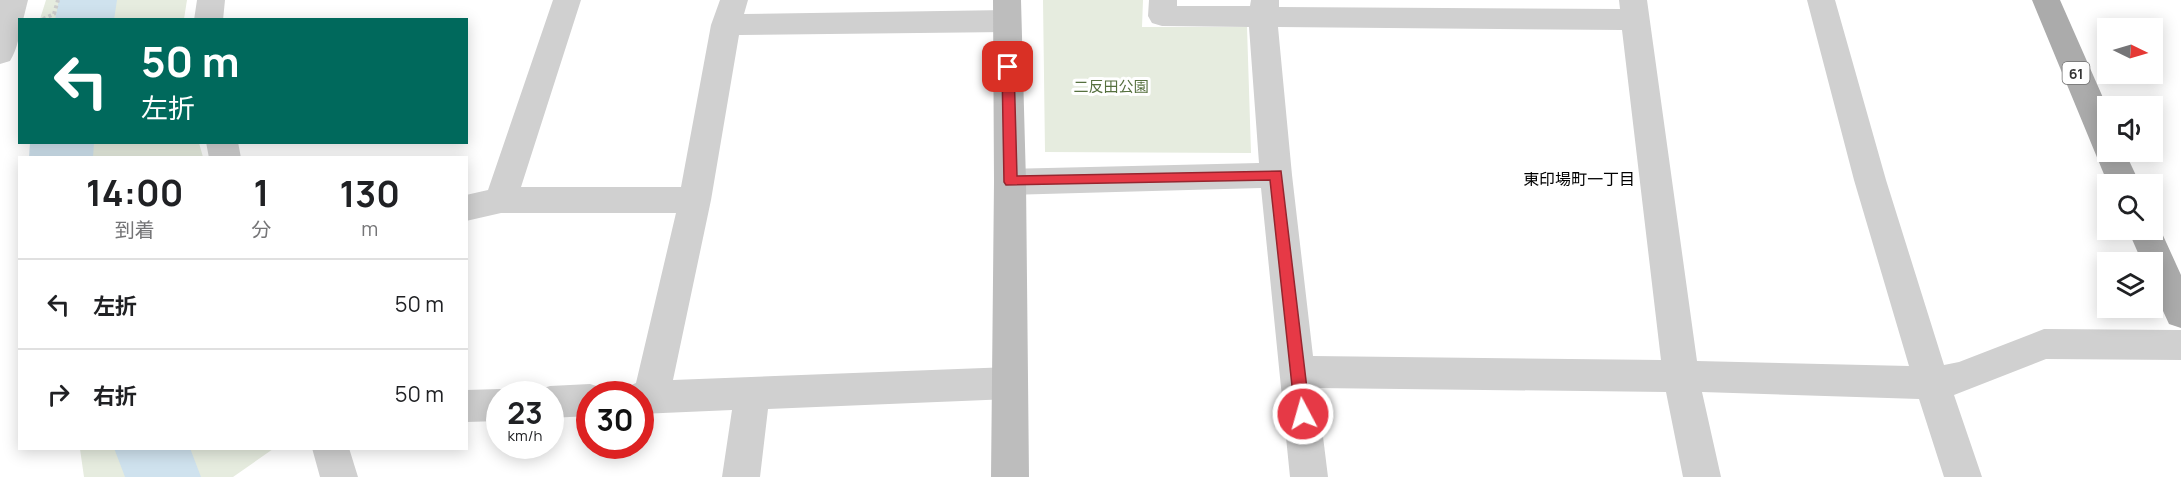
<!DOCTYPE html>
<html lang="ja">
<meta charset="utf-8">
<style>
body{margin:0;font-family:Manrope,"Noto Sans JP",sans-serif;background:#f2f2f2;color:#202124;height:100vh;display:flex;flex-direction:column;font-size:22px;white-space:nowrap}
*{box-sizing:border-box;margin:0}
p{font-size:20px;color:#757577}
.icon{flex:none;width:33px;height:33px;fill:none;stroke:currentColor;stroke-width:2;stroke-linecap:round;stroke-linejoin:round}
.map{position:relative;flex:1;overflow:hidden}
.side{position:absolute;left:18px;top:156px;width:450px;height:294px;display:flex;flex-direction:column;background:#fff;border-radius:0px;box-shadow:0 3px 15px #0003}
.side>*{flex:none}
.guide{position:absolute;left:18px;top:18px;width:450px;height:126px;border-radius:0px;box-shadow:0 3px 15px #0003;background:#00695c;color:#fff;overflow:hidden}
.needle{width:39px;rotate:95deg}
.controls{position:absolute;left:2097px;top:18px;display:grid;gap:12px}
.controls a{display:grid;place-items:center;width:66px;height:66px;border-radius:0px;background:#fff;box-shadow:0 3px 15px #0003;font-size:30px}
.speed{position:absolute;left:486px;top:381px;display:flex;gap:12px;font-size:30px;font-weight:700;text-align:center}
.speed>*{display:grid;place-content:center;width:78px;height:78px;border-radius:50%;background:#fff;box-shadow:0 3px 15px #0003;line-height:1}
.speed small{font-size:15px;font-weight:400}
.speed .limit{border:9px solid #d22;background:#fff;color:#111}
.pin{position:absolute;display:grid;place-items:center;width:51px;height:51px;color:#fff;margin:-26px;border-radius:12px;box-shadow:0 3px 9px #0006}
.me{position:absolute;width:66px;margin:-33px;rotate:354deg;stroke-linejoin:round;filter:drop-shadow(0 0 4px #0008)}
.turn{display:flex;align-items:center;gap:21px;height:126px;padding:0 24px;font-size:27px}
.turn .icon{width:78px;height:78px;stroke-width:2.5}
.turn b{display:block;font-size:42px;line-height:51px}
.eta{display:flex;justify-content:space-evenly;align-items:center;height:102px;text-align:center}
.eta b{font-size:36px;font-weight:700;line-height:42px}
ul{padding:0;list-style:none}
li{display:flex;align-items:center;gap:18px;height:90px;padding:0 24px;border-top:2px solid #e0e0e0}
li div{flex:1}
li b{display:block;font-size:22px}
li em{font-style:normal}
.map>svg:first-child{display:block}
.green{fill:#e6ecdf}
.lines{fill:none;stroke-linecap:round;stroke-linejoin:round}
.river{fill:#cfe2ee;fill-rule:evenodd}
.path{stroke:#cdcdcd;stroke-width:4;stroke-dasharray:3 3;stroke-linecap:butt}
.street{fill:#d0d0d0;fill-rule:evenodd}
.secondary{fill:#bdbdbd;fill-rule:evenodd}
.primary{fill:#ababab;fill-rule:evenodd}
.route{fill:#e63946;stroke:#96252e;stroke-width:1.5}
.labels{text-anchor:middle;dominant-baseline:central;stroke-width:6;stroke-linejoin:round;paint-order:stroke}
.shield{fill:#fff;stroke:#707070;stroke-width:1.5}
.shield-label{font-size:14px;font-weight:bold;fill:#333}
.park-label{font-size:15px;fill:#56703f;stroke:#fff}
.neighbourhood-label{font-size:16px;fill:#000;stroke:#fff}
</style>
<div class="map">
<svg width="2181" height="477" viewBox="0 0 2181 477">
<rect width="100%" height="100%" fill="#fff"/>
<path class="green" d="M46,0H187L184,19H40Z
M1043,0H1143L1142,27H1247L1251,153L1045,152Z
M33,143H199L203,157H36Z
M80,449V448L273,449L233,477H84Z"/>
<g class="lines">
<path class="river" d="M59,0H117L114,20H55Z
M30,142H94L93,158H29Z
M114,448H190L201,477H125Z"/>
<path class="path" d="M43,19L54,14L58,0"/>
<path class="street" d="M0,0H28L23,20H20C20,34 18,48 10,61L0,64Z
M197,0H225L223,20H194Z
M553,0H581L521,187H681L711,25L720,0H748L744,14L1007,10L1017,14L1021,21L1017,28L1007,32L739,35L711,200L673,380L1010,367L1023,372L1028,383L1023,394L1010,399L768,409L760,477H722L732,410L640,414V394H624L627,387L636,383L676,213H501L466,221V195L488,190Z
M1149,0H1177V6H1250L1251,0H1279V7L1620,9L1619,0H1647L1697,361L1909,366L1854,180L1807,0H1835L1886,180L1944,365L1959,362L2044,329L2181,330V360L2046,359L1954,395L1982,477H1944L1919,399L1702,392L1721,477H1683L1666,392L1317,388L1328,477H1290L1261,188L1010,195L999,191L994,182L999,173L1010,169L1259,163L1249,27L1162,26L1152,23L1148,16ZM1278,27L1622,30L1661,360L1313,356L1292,175Z
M206,142H238L241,158H209Z
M590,384L603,388L605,394H590V416L550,418V394H535L537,390L550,386Z
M500,389L513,394H500V421L466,422V390Z
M312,448H349L358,477H320Z"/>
<path class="secondary" d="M993,0H1021L1026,182L1029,477H991L994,182Z"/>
<path class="primary" d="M2032,0H2060L2108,109V152H2125L2140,184H2108Z
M2152,219L2156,220L2181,275V328L2169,324L2152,287V262H2142L2128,230H2152Z"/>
</g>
<path class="route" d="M1008,62L1014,67L1017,176L1281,171L1310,414L1308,419L1303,421L1297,419L1295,414L1270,180L1006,185L1004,182L1002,67Z"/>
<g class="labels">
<rect class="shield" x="2062.5" y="62" width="27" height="22" rx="4.5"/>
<g class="shield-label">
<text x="2076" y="73">61</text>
</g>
<g class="park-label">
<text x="1111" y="86">二反田公園</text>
</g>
<g class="neighbourhood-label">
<text x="1579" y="179">東印場町一丁目</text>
</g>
</g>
</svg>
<div class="controls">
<a><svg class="needle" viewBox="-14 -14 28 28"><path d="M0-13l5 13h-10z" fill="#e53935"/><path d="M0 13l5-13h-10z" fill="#757577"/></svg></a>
<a><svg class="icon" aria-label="sound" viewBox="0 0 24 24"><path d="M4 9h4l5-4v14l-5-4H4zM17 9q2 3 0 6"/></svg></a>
<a><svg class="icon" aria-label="search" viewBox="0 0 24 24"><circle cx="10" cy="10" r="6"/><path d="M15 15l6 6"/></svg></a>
<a><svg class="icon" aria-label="layers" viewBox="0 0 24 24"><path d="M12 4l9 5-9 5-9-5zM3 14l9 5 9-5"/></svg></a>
</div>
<div class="speed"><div>23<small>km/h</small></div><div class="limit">30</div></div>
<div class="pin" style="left:1008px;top:67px;background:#d93025"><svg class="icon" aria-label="arrive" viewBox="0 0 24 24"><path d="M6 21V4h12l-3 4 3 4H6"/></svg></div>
<svg class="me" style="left:1303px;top:414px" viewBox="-20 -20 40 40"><circle r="17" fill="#e63946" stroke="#fff" stroke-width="3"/><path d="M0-11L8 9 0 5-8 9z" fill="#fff"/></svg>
<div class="guide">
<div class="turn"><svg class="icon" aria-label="left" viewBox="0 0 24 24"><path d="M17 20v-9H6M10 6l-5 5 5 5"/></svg><div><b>50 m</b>左折</div></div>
</div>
<section class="side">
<div class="eta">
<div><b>14:00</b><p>到着</p></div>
<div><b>1</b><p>分</p></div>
<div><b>130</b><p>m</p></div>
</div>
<ul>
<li><svg class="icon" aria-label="left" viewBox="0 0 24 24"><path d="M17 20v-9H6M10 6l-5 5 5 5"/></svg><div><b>左折</b></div><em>50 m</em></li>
<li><svg class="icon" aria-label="right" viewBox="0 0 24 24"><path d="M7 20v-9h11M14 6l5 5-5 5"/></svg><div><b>右折</b></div><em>50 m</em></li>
</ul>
</section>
</div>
